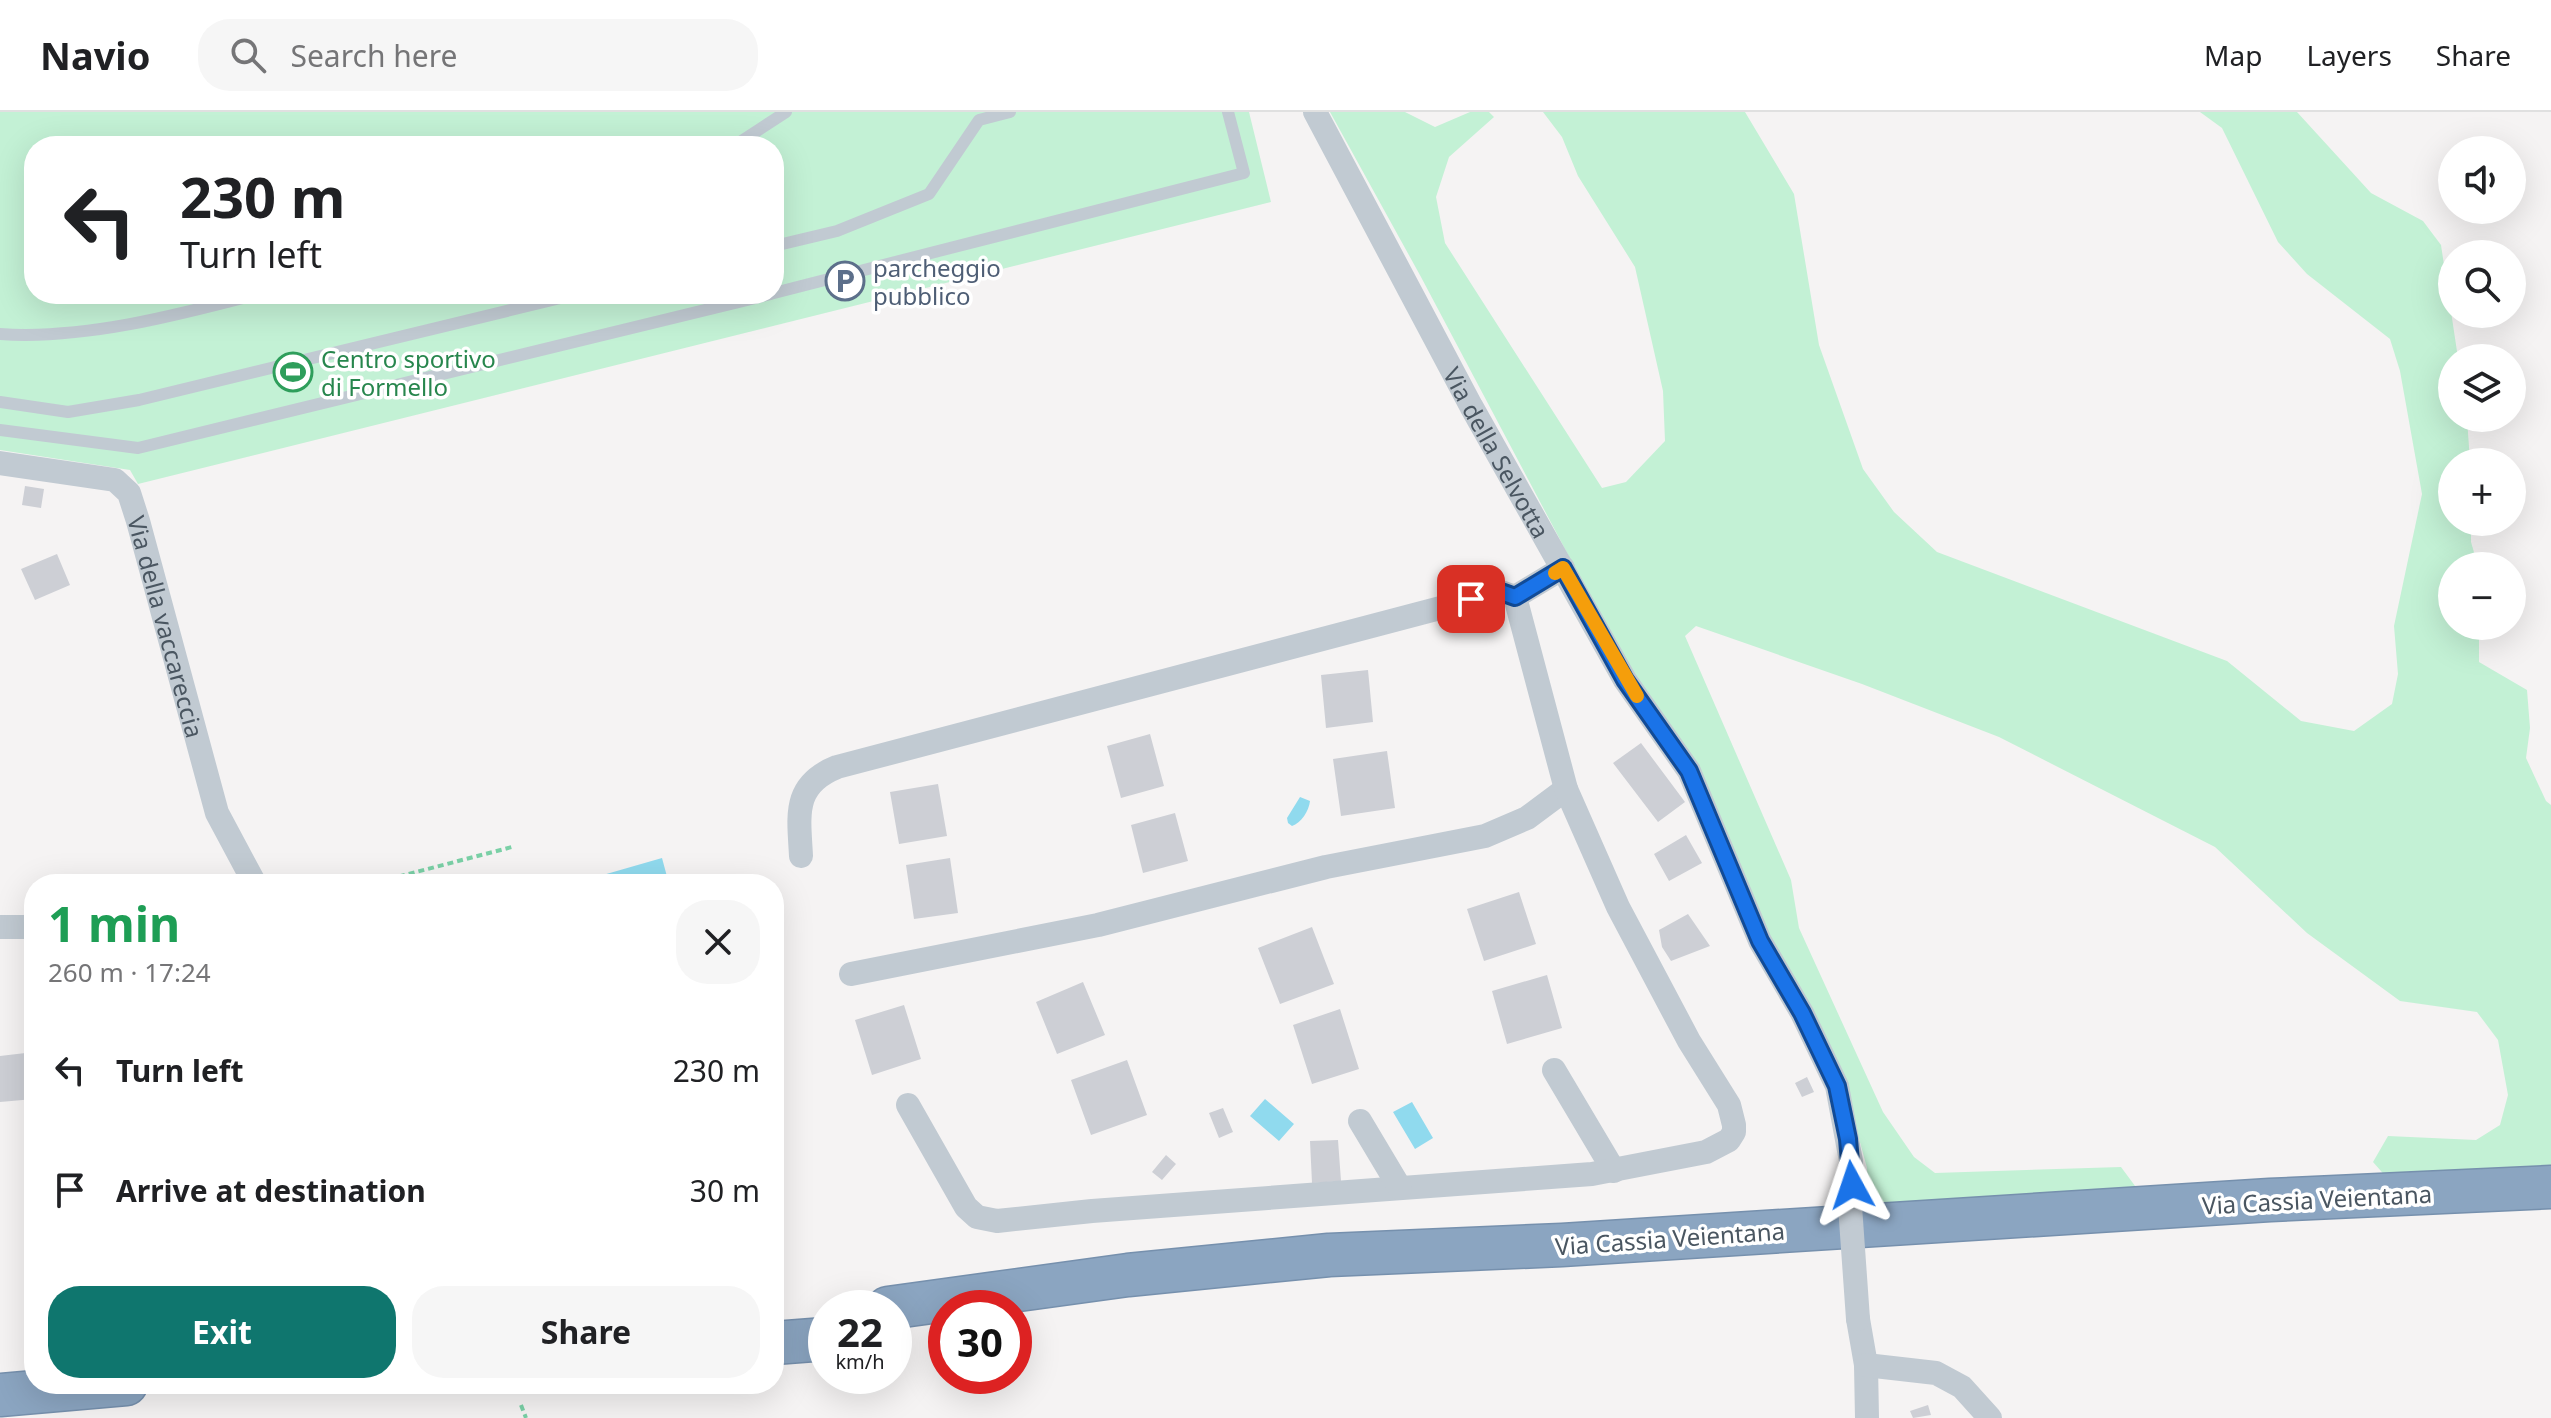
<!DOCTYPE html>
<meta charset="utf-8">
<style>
body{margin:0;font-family:"Noto Sans",sans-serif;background:#f6f6f6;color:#202124;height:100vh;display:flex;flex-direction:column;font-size:30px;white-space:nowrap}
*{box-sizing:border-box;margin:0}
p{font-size:26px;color:#757577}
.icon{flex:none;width:44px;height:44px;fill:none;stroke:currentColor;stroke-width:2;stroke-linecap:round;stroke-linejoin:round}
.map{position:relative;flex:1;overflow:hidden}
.drawer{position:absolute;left:24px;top:762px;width:760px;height:520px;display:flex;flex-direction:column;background:#fff;border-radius:32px;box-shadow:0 8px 32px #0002}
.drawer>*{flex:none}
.guide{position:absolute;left:24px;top:24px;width:760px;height:168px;border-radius:32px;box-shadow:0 8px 32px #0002;background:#fff;color:#202124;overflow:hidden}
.tools{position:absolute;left:2438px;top:24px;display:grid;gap:16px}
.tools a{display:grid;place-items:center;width:88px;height:88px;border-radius:50%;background:#fff;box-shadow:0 8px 32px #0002;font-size:40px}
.speed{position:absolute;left:808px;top:1178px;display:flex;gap:16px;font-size:40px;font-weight:700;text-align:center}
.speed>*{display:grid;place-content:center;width:104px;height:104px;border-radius:50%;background:#fff;box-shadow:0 8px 32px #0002;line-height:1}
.speed small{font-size:20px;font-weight:400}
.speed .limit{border:12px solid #d22;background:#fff;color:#111}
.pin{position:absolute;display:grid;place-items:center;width:68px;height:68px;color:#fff;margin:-34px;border-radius:16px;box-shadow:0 4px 12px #0006}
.me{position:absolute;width:88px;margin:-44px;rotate:355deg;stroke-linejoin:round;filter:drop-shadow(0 0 6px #0008)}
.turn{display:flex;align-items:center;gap:28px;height:168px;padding:0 24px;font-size:36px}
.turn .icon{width:104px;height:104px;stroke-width:2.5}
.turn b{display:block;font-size:56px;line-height:68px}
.round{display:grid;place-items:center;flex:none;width:84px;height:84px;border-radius:32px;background:#f6f6f6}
.summary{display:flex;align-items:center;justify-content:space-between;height:136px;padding:0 24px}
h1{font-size:48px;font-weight:700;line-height:60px;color:#1e9e55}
.primary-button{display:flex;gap:16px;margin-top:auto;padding:16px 24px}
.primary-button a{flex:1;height:92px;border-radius:32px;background:#0f766e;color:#fff;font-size:32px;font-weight:700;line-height:92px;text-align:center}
.primary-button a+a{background:#f6f6f6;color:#202124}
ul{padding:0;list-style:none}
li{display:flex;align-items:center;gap:24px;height:120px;padding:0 24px}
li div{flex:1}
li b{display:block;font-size:30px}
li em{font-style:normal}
header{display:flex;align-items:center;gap:48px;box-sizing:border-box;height:112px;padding:0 40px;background:#fff;border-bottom:2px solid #e0e0e0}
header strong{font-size:38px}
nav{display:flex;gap:44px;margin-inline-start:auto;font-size:28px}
.search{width:560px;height:72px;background:#f6f6f6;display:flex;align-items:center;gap:20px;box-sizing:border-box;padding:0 28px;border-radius:32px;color:#757577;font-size:30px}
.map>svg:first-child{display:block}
.green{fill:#c3f1d5;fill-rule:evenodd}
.water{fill:#90daee}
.building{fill:#cdcfd5}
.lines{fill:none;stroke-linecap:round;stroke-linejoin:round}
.highway-casing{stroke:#7690ad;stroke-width:45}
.path{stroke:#7ad0a6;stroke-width:4;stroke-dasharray:6 4;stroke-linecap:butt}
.lane{stroke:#c1cad2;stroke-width:12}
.street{stroke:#c1cad2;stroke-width:24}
.highway{stroke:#8ba5c1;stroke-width:42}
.street-bridge{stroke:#c1cad2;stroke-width:24}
.route-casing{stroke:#114b97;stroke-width:20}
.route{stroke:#1a73e8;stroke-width:14}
.slow{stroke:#f59e0b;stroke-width:14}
.labels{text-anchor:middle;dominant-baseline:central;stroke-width:7;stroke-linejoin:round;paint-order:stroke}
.service-label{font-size:24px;fill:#4e5e75;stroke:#fff;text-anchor:start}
.leisure-label{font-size:24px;fill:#27864d;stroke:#fff;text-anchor:start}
.street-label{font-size:24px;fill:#4a5661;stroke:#fff}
</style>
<header>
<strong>Navio</strong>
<div class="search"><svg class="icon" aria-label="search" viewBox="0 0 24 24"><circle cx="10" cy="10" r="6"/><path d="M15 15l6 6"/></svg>Search here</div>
<nav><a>Map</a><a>Layers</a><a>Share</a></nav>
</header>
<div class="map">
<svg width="2551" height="1306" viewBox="0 0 2551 1306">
<rect width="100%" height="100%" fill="#f5f3f3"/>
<path class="green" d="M0,0H1249L1271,90L138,372L130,358L0,338ZM34,34H774V182H34Z
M1330,0H1405L1435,15L1470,0H1489L1494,5L1449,45L1436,85L1445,131L1602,376L1626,370L1665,329L1663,279L1635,155L1578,64L1562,25L1543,0H1745L1794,82L1819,233L1863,357L1894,400L1937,440L2227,549L2301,609L2354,619L2392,592L2398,562L2394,514L2422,382L2400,259L2390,227L2307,162L2278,130L2222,16L2200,0H2297L2371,81L2423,109L2441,133L2458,246H2452V306H2467L2470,350H2452V410H2471V430L2478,454H2452V514H2479V550L2527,578L2530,616L2526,646L2546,689L2551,693V1061L2388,1067L2373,1050L2388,1024L2476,1028L2500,1013L2508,983L2498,928L2477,900L2400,889L2307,821L2215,735L1999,625L1862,572L1696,514L1685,524L1791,768L1799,816L1883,1000L1914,1045L1935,1061L2121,1055L2141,1082L1869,1106L1867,1056L1843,968L1768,834L1635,562L1610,522L1421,165Z"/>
<path class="water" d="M1300,685L1310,689C1309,699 1301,711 1292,714L1288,711L1287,706Z
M662,746L669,772H591L589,767Z
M1265,987L1294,1012L1279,1029L1250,1004Z
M1412,990L1433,1026L1415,1037L1393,1000Z"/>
<path class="building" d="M25,374L44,377L41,396L22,393Z
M57,442L70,473L35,488L21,457Z
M1368,558L1373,610L1326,616L1321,563Z
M1150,622L1164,674L1121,686L1107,634Z
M1641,631L1685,690L1658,710L1613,651Z
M1387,639L1395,696L1341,704L1333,647Z
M938,672L947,724L899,732L890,680Z
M1175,701L1188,749L1143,761L1131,713Z
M1686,723L1702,751L1669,769L1654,742Z
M950,746L958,801L914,807L906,753Z
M1519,780L1536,832L1484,849L1467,797Z
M1688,802L1710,834L1671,849L1662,835L1659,818Z
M1312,815L1334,872L1280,892L1258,836Z
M1547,863L1562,916L1507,932L1492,879Z
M1083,870L1105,923L1057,942L1036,890Z
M904,893L921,947L872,963L855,908Z
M1340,897L1359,957L1312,972L1293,913Z
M34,940V987L0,990V944Z
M1127,948L1147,1003L1091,1023L1071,968Z
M1807,965L1814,980L1802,985L1795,971Z
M1223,996L1233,1020L1219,1026L1209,1001Z
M1338,1028L1341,1069L1312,1071L1310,1029Z
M1166,1043L1176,1052L1162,1068L1152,1060Z
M1928,1293L1931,1303L1913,1306L1910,1299Z"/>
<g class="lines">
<defs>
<path id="highway" d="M888,1196L1128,1163L1329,1143L1562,1133L2270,1088L2551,1075
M774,1231L826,1227
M0,1283L126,1272"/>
</defs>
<use href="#highway" class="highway-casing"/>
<path class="path" d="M370,772L512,735
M521,1293L526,1306"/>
<path class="lane" d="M734,34L786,0
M774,134L837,119L929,82L979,8L1010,0
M774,181L1244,61L1228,0
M0,222C83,228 178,203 258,182
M0,290L68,300L139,288L577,182
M0,318L138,336L771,182"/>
<g class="street">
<path id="s1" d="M1315,0L1471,294L1625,568L1689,659L1760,829L1802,901L1837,974L1851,1049L1850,1094"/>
<path id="s2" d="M0,351L115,368L129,381L138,409L217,701L255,772"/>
<path d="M801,744C799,704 792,673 837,655L1501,480L1515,485L1563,456"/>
<path d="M0,815H34"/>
<path d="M851,862L1098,813L1326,755L1485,724L1527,706L1566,677"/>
<path d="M1554,958L1614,1059"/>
<path d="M908,993L966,1095L977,1105L997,1109L1092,1099L1592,1062L1706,1040L1729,1028L1734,1020V1013L1729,993L1689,929L1618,795L1566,677L1515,485"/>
<path d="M1360,1009L1400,1076"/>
<path d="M1858,1207L1866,1253L1867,1306"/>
<path d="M1866,1253L1936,1261L1962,1275L1990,1306"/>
</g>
<use href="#highway" class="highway"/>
<path class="street-bridge" d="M1850,1094L1858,1207"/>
</g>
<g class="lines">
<defs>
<path id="route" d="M1471,487L1501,480L1515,485L1563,456L1625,568L1689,659L1760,829L1802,901L1837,974L1848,1027L1852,1073"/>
</defs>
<use href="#route" class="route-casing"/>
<use href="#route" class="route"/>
<path class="slow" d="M1555,461L1563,456L1637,584"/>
</g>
<defs>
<symbol id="parking-ring" viewBox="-11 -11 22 22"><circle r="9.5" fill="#fff" stroke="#5c6f8a" stroke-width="1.5"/><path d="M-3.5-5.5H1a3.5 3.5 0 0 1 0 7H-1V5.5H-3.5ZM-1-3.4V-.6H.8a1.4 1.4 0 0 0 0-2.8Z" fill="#5c6f8a"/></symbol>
<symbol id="stadium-ring" viewBox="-11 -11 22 22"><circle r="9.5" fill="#fff" stroke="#2e9e5b" stroke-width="1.5"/><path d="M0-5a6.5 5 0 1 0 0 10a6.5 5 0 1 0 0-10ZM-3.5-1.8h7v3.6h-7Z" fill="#2e9e5b"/></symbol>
</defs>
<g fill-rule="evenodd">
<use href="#parking-ring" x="823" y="147" width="44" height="44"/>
<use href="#stadium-ring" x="271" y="238" width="44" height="44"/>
</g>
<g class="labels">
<g class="service-label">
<text x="873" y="155">parcheggio<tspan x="873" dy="28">pubblico</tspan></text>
</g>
<g class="leisure-label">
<text x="321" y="246">Centro sportivo<tspan x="321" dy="28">di Formello</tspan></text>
</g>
<g class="street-label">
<text stroke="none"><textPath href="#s1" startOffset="386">Via della Selvotta</textPath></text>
<text stroke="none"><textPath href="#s2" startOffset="274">Via della vaccareccia</textPath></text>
<text transform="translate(2317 1087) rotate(-3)">Via Cassia Veientana</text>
<text transform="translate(1670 1126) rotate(-4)">Via Cassia Veientana</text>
</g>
</g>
</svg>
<div class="tools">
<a><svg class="icon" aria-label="sound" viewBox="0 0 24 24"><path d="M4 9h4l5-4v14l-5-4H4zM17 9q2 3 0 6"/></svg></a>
<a><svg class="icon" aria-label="search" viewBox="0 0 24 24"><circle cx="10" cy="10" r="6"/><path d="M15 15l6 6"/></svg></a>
<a><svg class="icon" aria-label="layers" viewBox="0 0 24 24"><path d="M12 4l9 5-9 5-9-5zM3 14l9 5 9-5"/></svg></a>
<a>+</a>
<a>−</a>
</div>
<div class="speed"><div>22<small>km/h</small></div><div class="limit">30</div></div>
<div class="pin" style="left:1471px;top:487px;background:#d93025"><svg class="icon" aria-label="arrive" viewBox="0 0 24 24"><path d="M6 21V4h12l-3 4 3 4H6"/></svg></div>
<svg class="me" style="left:1852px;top:1073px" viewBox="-20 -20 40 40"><path d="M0-17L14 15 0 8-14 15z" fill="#1a73e8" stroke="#fff" stroke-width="4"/></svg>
<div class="guide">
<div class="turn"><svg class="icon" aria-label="left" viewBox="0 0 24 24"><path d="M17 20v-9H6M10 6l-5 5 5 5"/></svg><div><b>230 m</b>Turn left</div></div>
</div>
<section class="drawer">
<div class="summary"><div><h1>1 min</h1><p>260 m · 17:24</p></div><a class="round"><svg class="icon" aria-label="close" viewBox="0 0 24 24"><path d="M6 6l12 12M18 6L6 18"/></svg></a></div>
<ul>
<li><svg class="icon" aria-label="left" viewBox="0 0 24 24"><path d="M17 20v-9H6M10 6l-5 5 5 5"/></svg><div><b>Turn left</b></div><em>230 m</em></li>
<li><svg class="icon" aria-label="arrive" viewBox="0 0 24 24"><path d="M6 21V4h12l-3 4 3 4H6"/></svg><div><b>Arrive at destination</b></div><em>30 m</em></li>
</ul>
<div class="primary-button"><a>Exit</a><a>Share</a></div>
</section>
</div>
